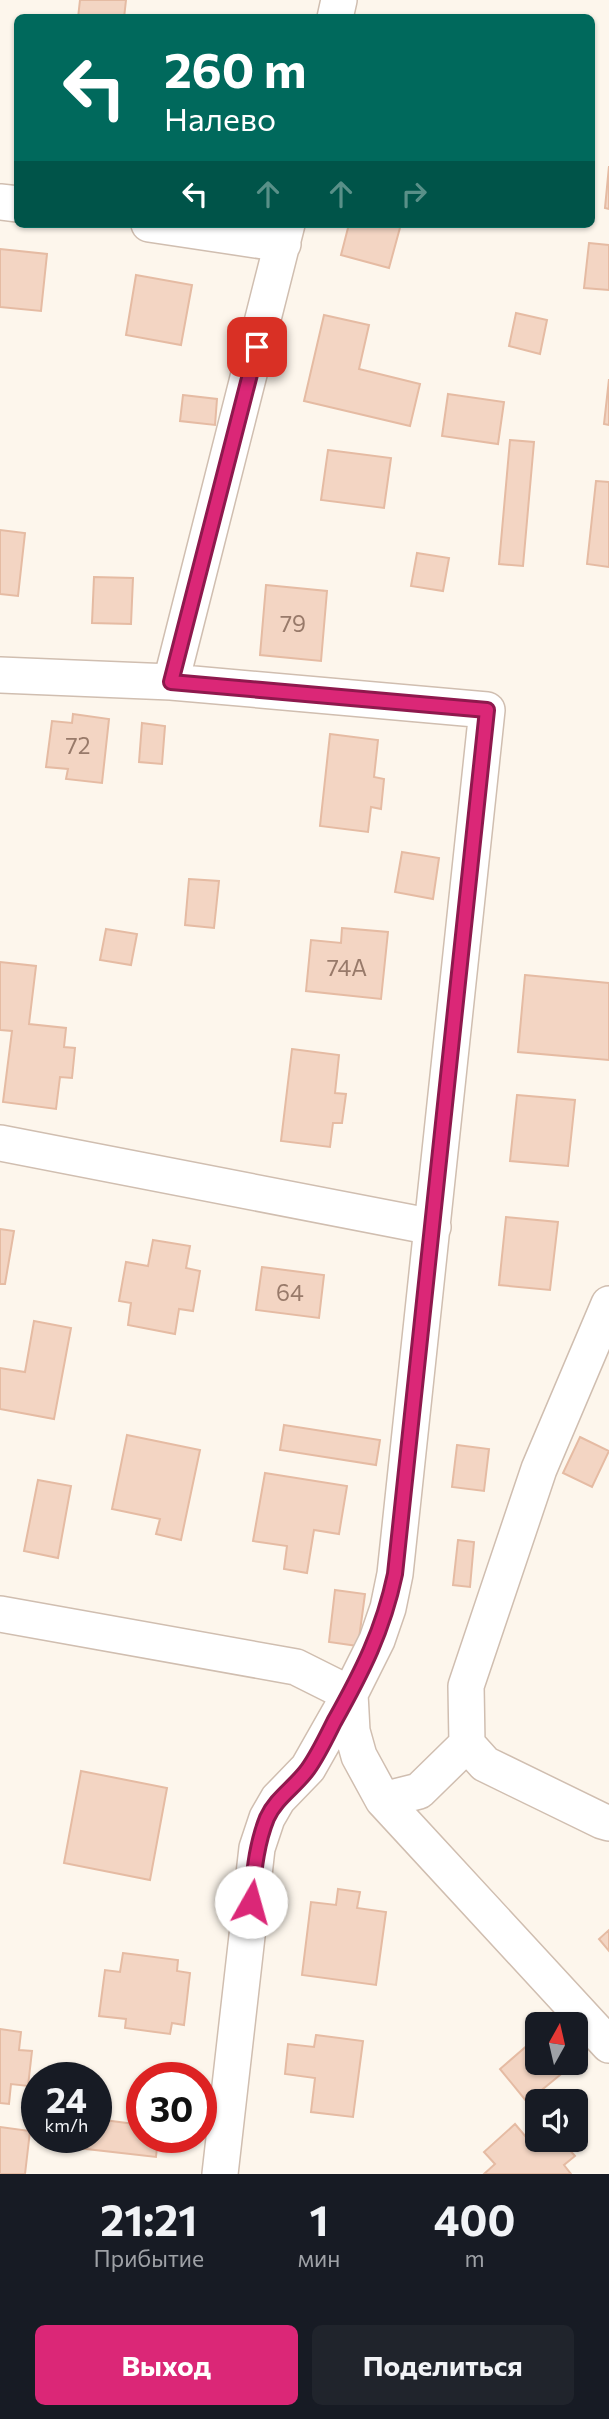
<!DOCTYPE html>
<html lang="ru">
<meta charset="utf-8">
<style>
body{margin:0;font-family:Commissioner,sans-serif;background:#20242c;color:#f1f3f6;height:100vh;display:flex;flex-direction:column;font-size:26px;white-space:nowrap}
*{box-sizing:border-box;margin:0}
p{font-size:23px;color:#9ea1a6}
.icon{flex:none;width:38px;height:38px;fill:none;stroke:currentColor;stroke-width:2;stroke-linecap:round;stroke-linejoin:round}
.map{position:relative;height:2174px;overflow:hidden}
.sheet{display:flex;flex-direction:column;background:#171b24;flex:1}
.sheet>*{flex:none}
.guide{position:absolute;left:14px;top:14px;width:581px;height:214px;border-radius:10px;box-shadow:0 2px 5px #0004;background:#00695c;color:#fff;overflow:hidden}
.needle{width:46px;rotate:8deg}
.controls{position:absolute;left:525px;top:2012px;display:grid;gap:14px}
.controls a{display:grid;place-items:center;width:63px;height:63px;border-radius:10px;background:#171b24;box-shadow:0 2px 5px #0004;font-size:35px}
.speed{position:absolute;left:21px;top:2062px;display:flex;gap:14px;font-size:35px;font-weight:700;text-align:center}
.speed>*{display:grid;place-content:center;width:91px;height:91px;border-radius:50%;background:#171b24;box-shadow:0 2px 5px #0004;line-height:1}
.speed small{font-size:18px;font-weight:400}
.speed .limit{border:10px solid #d22;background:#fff;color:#111}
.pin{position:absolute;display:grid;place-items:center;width:60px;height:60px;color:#fff;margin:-30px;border-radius:14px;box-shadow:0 4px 10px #0006}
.me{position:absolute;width:77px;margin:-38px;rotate:7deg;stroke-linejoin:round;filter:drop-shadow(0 0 5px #0008)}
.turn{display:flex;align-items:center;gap:24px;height:147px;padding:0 35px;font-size:32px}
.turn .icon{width:91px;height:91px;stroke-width:2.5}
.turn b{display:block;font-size:49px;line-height:60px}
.lanes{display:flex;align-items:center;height:66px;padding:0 35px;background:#0003;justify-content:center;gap:35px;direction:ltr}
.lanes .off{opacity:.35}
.eta{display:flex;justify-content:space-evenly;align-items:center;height:119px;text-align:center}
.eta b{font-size:42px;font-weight:700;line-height:49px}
.cta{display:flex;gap:14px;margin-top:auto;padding:14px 35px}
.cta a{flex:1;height:80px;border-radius:10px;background:#db2777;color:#fff;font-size:28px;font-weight:700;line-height:80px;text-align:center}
.cta a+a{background:#20242c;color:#f1f3f6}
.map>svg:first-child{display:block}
.building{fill:#f3d5c3;stroke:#e5bba3;stroke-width:2}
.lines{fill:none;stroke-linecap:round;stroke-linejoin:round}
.street-casing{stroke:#d0beb0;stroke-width:38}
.street{stroke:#fff;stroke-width:35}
.route-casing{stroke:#8e194d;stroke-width:18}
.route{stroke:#db2777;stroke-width:12}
.labels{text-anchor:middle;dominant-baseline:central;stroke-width:7;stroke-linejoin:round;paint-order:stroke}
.number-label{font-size:23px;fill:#987a6a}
</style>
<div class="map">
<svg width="609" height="2174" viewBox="0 0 609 2174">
<rect width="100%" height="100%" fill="#fdf6ec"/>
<path class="building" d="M80,0H126L124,18H78Z
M609,166V209L605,208Z
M349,224H401L389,268L341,255Z
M589,243L609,245V290L584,288Z
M0,249L47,254L41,311L0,307Z
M136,275L192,285L181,345L126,335Z
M516,313L547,320L540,354L509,346Z
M324,315L369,325L359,369L420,384L410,426L304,401Z
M609,379V425L604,424Z
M448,394L504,402L498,444L442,436Z
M183,395L217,399L215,425L180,421Z
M510,440L534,442L523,566L499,564Z
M328,450L391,458L384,508L321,500Z
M596,481L609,482V567L587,564Z
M0,530L25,533L18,596L0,594Z
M417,553L449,558L443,591L411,586Z
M94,577L133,578L131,624L92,623Z
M266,585L327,591L321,661L260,655Z
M73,714L109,719L102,783L66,779L68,769L46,767L52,721L72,723Z
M142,723L165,726L162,764L139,762Z
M330,734L378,740L374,777L384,779L381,809L371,807L368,832L320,826Z
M402,852L439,858L433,899L395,892Z
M189,879L219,881L214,928L185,925Z
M342,928L388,932L381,999L306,991L311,940L341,943Z
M106,929L137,934L131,965L100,960Z
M0,962L36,966L29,1024L66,1028L64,1047L75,1048L72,1078L60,1077L56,1109L3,1102L12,1031L0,1030Z
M525,975L609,983V1060L518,1052Z
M292,1049L339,1055L335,1093L346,1094L342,1123H333L330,1147L281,1141Z
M517,1095L575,1100L568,1166L510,1161Z
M506,1217L558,1222L550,1290L499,1285Z
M0,1229L14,1231L5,1284H0Z
M153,1240L190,1246L186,1268L200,1271L193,1311L179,1309L175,1334L128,1325L131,1303L119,1301L126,1262L148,1266Z
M262,1267L324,1275L319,1318L256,1310Z
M34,1321L71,1328L54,1419L0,1409V1368L25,1372Z
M284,1425L380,1440L376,1465L280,1450Z
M127,1435L200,1450L181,1540L156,1534L160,1519L112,1509Z
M580,1437L609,1451L592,1487L563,1473Z
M457,1445L489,1449L484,1491L452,1487Z
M265,1473L347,1486L339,1534L314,1530L307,1573L284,1569L287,1546L253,1541Z
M38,1480L71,1486L58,1558L24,1551Z
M458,1540L474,1542L470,1587L453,1585Z
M335,1590L365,1594L358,1646L329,1642Z
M81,1771L167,1788L150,1880L64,1863Z
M338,1889L360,1892L357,1908L386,1912L376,1985L302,1975L311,1902L336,1905Z
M609,1930V1951L599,1939Z
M123,1953L178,1960L177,1971L190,1973L184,2025L172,2023L170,2034L125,2028L126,2019L99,2016L105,1970L120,1972Z
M0,2029L21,2032L19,2050L32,2051L28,2086L11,2084L9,2104L0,2103Z
M316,2035L363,2041L353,2117L311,2112L315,2078L285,2074L288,2044L314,2047Z
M537,2037V2063H568L571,2066L527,2102L500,2069Z
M96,2119L142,2125V2137H158L156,2157L78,2148L79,2137H96Z
M515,2124L531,2143L537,2137V2140H561L575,2156L564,2165L571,2174H484L495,2164L484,2152Z
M0,2127L30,2131L25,2174H0Z"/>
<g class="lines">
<defs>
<path id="street" d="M335,18L339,0
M0,202L18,204
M149,224L283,244
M0,675L171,682L487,710L395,1574L388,1608L377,1640L350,1694L352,1731L359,1756L383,1800L609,2045
M171,682L287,224
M0,1143L433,1227
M0,1614L296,1667L350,1694L308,1768L278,1799L267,1818L257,1848L220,2174
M467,1744L485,1764L602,1821L609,1823
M383,1800L419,1791L467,1744L466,1686L539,1469L609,1304"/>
</defs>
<use href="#street" class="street-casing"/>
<use href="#street" class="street"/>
</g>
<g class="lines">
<defs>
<path id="route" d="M251,1902C254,1874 256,1845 267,1818C276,1798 295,1787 308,1769C318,1755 326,1738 334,1722C362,1672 383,1631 395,1574L487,710L171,682L257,347"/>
</defs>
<use href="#route" class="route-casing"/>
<use href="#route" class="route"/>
</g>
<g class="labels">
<g class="number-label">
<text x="293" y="623">79</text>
<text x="78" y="745">72</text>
<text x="347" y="967">74А</text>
<text x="290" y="1292">64</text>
</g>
</g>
</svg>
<div class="controls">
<a><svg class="needle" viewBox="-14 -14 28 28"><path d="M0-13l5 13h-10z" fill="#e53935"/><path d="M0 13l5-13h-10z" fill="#9ea1a6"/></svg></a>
<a><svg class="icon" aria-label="sound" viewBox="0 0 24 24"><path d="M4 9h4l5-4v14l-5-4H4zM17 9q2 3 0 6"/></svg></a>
</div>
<div class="speed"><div>24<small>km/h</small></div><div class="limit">30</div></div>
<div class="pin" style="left:257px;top:347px;background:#d93025"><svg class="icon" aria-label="arrive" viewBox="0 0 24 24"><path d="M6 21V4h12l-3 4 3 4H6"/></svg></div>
<svg class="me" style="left:251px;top:1902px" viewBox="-20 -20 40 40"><circle r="19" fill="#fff"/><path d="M0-13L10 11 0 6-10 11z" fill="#db2777"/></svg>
<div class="guide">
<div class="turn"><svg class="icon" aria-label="left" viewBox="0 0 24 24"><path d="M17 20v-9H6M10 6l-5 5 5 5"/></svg><div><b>260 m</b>Налево</div></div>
<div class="lanes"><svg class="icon" aria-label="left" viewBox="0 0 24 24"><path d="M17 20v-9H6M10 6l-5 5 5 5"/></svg><svg class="icon off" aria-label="ahead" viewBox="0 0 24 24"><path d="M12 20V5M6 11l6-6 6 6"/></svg><svg class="icon off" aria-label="ahead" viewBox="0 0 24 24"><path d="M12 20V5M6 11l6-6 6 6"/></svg><svg class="icon off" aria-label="right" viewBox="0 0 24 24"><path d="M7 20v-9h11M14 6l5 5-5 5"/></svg></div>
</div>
</div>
<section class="sheet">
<div class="eta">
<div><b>21:21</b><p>Прибытие</p></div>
<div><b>1</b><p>мин</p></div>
<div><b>400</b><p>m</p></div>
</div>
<div class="cta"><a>Выход</a><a>Поделиться</a></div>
</section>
